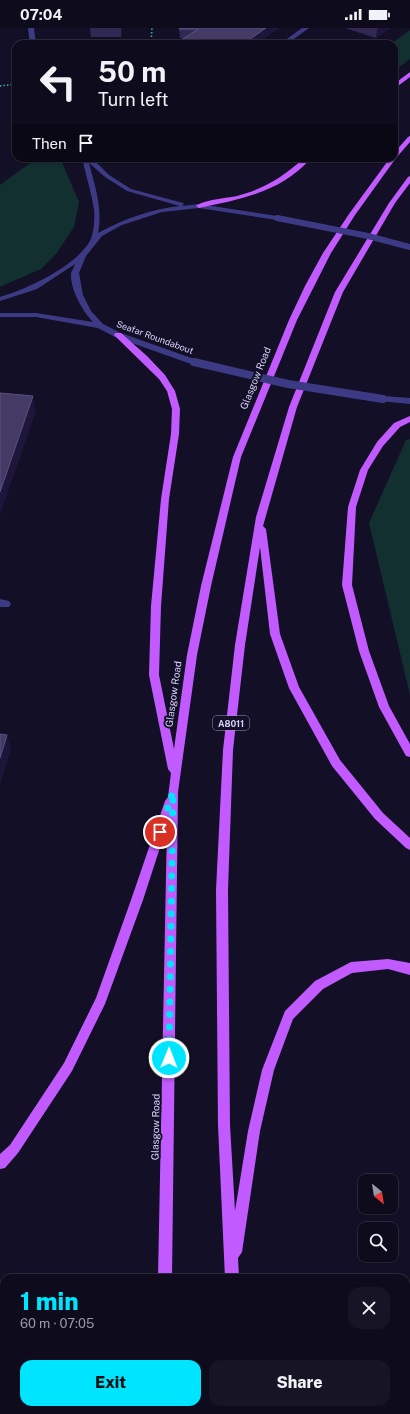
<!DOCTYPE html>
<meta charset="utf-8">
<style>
body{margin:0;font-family:"Public Sans",sans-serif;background:#171425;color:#f1f3f6;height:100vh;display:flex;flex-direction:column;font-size:15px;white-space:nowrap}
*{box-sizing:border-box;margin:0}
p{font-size:13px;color:#9b9ba3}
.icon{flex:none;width:22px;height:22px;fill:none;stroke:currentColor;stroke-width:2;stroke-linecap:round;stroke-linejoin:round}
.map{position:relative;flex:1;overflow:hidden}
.details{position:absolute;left:0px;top:1246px;width:410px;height:140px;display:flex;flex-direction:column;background:#0e0b1c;border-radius:12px 12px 0 0;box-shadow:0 1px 3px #0004,0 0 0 1px #2e2b3b}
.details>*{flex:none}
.hud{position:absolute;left:12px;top:12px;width:386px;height:122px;border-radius:12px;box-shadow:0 1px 3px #0004,0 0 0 1px #2e2b3b;background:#0e0b1c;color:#f1f3f6;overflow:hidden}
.needle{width:26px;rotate:150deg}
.fabs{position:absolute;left:358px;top:1146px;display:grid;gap:8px}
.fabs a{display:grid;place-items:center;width:40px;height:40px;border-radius:8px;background:#0e0b1c;box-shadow:0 1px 3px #0004,0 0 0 1px #2e2b3b;font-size:20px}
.pin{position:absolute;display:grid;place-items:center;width:34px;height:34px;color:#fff;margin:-17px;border:2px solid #fff;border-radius:50%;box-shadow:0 1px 4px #0007}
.me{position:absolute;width:44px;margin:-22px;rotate:1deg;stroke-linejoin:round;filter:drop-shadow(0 0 3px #0008)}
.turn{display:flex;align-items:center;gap:14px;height:84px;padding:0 20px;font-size:18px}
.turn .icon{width:52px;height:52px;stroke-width:2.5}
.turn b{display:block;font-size:28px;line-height:34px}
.then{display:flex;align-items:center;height:38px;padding:0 20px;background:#0003;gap:8px;font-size:15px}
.round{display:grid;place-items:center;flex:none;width:42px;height:42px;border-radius:12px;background:#171425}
.summary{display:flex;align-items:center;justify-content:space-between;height:68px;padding:0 20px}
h1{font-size:24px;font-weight:800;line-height:30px;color:#00e5ff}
.button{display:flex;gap:8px;margin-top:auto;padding:8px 20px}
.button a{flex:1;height:46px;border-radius:12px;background:#00e5ff;color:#111;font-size:16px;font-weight:800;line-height:46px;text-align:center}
.button a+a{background:#171425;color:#f1f3f6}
.status{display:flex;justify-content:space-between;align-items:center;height:28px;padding:0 20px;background:#0e0b1c;direction:ltr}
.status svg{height:11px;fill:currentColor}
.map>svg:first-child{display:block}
.green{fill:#12302f}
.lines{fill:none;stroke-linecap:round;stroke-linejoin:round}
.path{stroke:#2fb8b0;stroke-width:1.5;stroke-dasharray:1.5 2;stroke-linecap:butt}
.minor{fill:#3d3a85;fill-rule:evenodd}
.tertiary{fill:#3d3a85;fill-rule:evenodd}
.primary{fill:#c25bff;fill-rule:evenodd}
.tertiary-bridge-far1{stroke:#3d3a85;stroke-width:6}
.tertiary-bridge{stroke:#3d3a85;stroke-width:8}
.wall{fill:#312854}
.shaded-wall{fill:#1d163a}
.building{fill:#433a66;stroke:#5a527e}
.route{stroke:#00e5ff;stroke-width:7;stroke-dasharray:0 12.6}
.labels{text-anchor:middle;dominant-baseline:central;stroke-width:4;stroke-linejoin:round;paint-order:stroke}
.far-street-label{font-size:9px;fill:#d9d4ff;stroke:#130f26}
.shield{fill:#130f26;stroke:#9e99be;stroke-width:1}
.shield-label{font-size:9px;font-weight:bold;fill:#d9d4ff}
.street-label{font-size:10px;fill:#d9d4ff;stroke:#130f26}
</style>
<div class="status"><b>07:04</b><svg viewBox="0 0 49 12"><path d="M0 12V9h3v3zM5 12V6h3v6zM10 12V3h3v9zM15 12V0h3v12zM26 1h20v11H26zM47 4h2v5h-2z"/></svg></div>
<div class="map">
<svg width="410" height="1386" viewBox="0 0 410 1386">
<rect width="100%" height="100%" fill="#130f26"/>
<path class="green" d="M410,2V31L394,43V16H391Z
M37,130H60L61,132L79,174L74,199L56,226L41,241L0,259V157Z
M410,411V667L369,495L406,412Z"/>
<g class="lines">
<path class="path" d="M152,12L174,16
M151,16L152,0
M0,58L16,56"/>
<path class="minor" d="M302,0H309L287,16H280Z
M0,571L9,573L11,576L9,579H0Z"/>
<path class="tertiary" d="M28,0H34L36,16H30Z
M82,130H92L109,147L131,161L183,175L184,176L182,178L199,176L277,188L280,190L277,192L199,180L162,184L122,197L102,208L86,228L79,245L83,267L91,283L103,296L121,305L197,332V336H191L115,309L98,300L36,289H0V285H36L93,294C83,283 70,262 71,245C72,243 74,239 75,236L37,261L0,273V269C27,261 72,240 88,216C94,209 95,190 94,181C91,164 86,147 82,130ZM89,135L105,149L127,163L180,178C151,181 124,191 98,205C103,181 95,158 89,135Z
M383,368L410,370V376L380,373V369Z"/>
<path class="primary" d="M410,44V49L394,61V56Z
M410,108V114L396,130L355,187L331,225L297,292L241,429L211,558L197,627L178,764L172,1250H158L167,798L143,872L105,976L72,1043L18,1125L5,1140L0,1141V1126L10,1117L64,1035L96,970L131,872L165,773L168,769L171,745L168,741L149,647L151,578L161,471L171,406L172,381L167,363L159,351L114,307L115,305H121L147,328L165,347L175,363L180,381L179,406L169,471L161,578L159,647L174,721L187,627L201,558L233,429L289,292L305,258L323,225L349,186L390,130H394V125L408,109Z
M304,130H311C282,164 241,171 199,180L196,178C203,172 227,170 237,168C266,160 283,149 304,130Z
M410,148V155L395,175L343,264L297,379L263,498L266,501L280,606L299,659L340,732L383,785L410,810V822L406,820L375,791L332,738L289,660L270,606L260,519L245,617L233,722L228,862L230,1097L235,1183L248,1103L262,1042L285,983L315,953L351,934L388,931L410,935V947L388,941L352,945L323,961L293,991L274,1042L260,1103L242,1224L238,1230L239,1250H225L218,1097L216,862L223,722L235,617L256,489L289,379L335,264L389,175L408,149Z
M410,388V394L400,399L383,418L368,442L356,479L352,557L369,623L389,678L410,716V729L406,728L379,679L359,623L342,557L348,479L360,442L377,414L394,395Z
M160,1382H174V1386H160Z
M234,1382H248V1386H234Z"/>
<path class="tertiary-bridge-far1" d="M277,190L368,208L410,219"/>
<path class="tertiary-bridge" d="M194,334L288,356L383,371"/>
</g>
<path class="wall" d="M90,0H122L121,9H91Z
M181,0H279L256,16H175L184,10H180L179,1Z
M345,0H390L376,10Z"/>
<path class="shaded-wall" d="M121,0H122L121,9Z
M266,0H279L256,16H243Z
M379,0H390L376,10L377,1Z
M33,368L36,383L0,487V464Z
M7,707L11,721L0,757V730Z"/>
<path class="building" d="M181,0H266L243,16H226L224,15L223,16H175L198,1H179Z
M0,365L33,368L0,464Z
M0,706L7,707L0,730Z"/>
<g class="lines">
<path class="route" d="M160,804L173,764L169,1030"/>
</g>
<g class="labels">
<g class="far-street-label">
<text transform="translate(155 309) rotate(20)">Seafar Roundabout</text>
</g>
<rect class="shield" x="213" y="688" width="36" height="14" rx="3"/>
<g class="shield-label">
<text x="231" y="695">A8011</text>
</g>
<g class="street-label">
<text transform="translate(255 350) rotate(-68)">Glasgow Road</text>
<text transform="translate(173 666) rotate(-82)">Glasgow Road</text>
<text transform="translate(155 1099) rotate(-89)">Glasgow Road</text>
</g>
</g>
</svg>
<div class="fabs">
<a><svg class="needle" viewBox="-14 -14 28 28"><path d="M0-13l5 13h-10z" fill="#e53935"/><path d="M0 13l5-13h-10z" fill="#9b9ba3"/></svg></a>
<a><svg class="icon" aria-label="search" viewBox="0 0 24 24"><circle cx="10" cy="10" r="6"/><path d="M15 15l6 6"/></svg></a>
</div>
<div class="pin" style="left:160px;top:804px;background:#d93025"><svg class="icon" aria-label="arrive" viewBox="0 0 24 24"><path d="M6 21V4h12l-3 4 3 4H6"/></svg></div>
<svg class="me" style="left:169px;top:1030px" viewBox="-20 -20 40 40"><circle r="17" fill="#00e5ff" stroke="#fff" stroke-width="3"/><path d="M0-11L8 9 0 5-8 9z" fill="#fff"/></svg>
<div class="hud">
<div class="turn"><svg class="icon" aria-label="left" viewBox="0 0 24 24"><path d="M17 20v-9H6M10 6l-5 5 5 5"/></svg><div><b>50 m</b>Turn left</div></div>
<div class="then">Then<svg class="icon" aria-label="arrive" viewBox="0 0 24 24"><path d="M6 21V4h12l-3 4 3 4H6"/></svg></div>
</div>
<section class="details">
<div class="summary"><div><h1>1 min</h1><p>60 m · 07:05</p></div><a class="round"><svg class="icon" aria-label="close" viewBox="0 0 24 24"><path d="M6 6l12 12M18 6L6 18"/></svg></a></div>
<div class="button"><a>Exit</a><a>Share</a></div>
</section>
</div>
